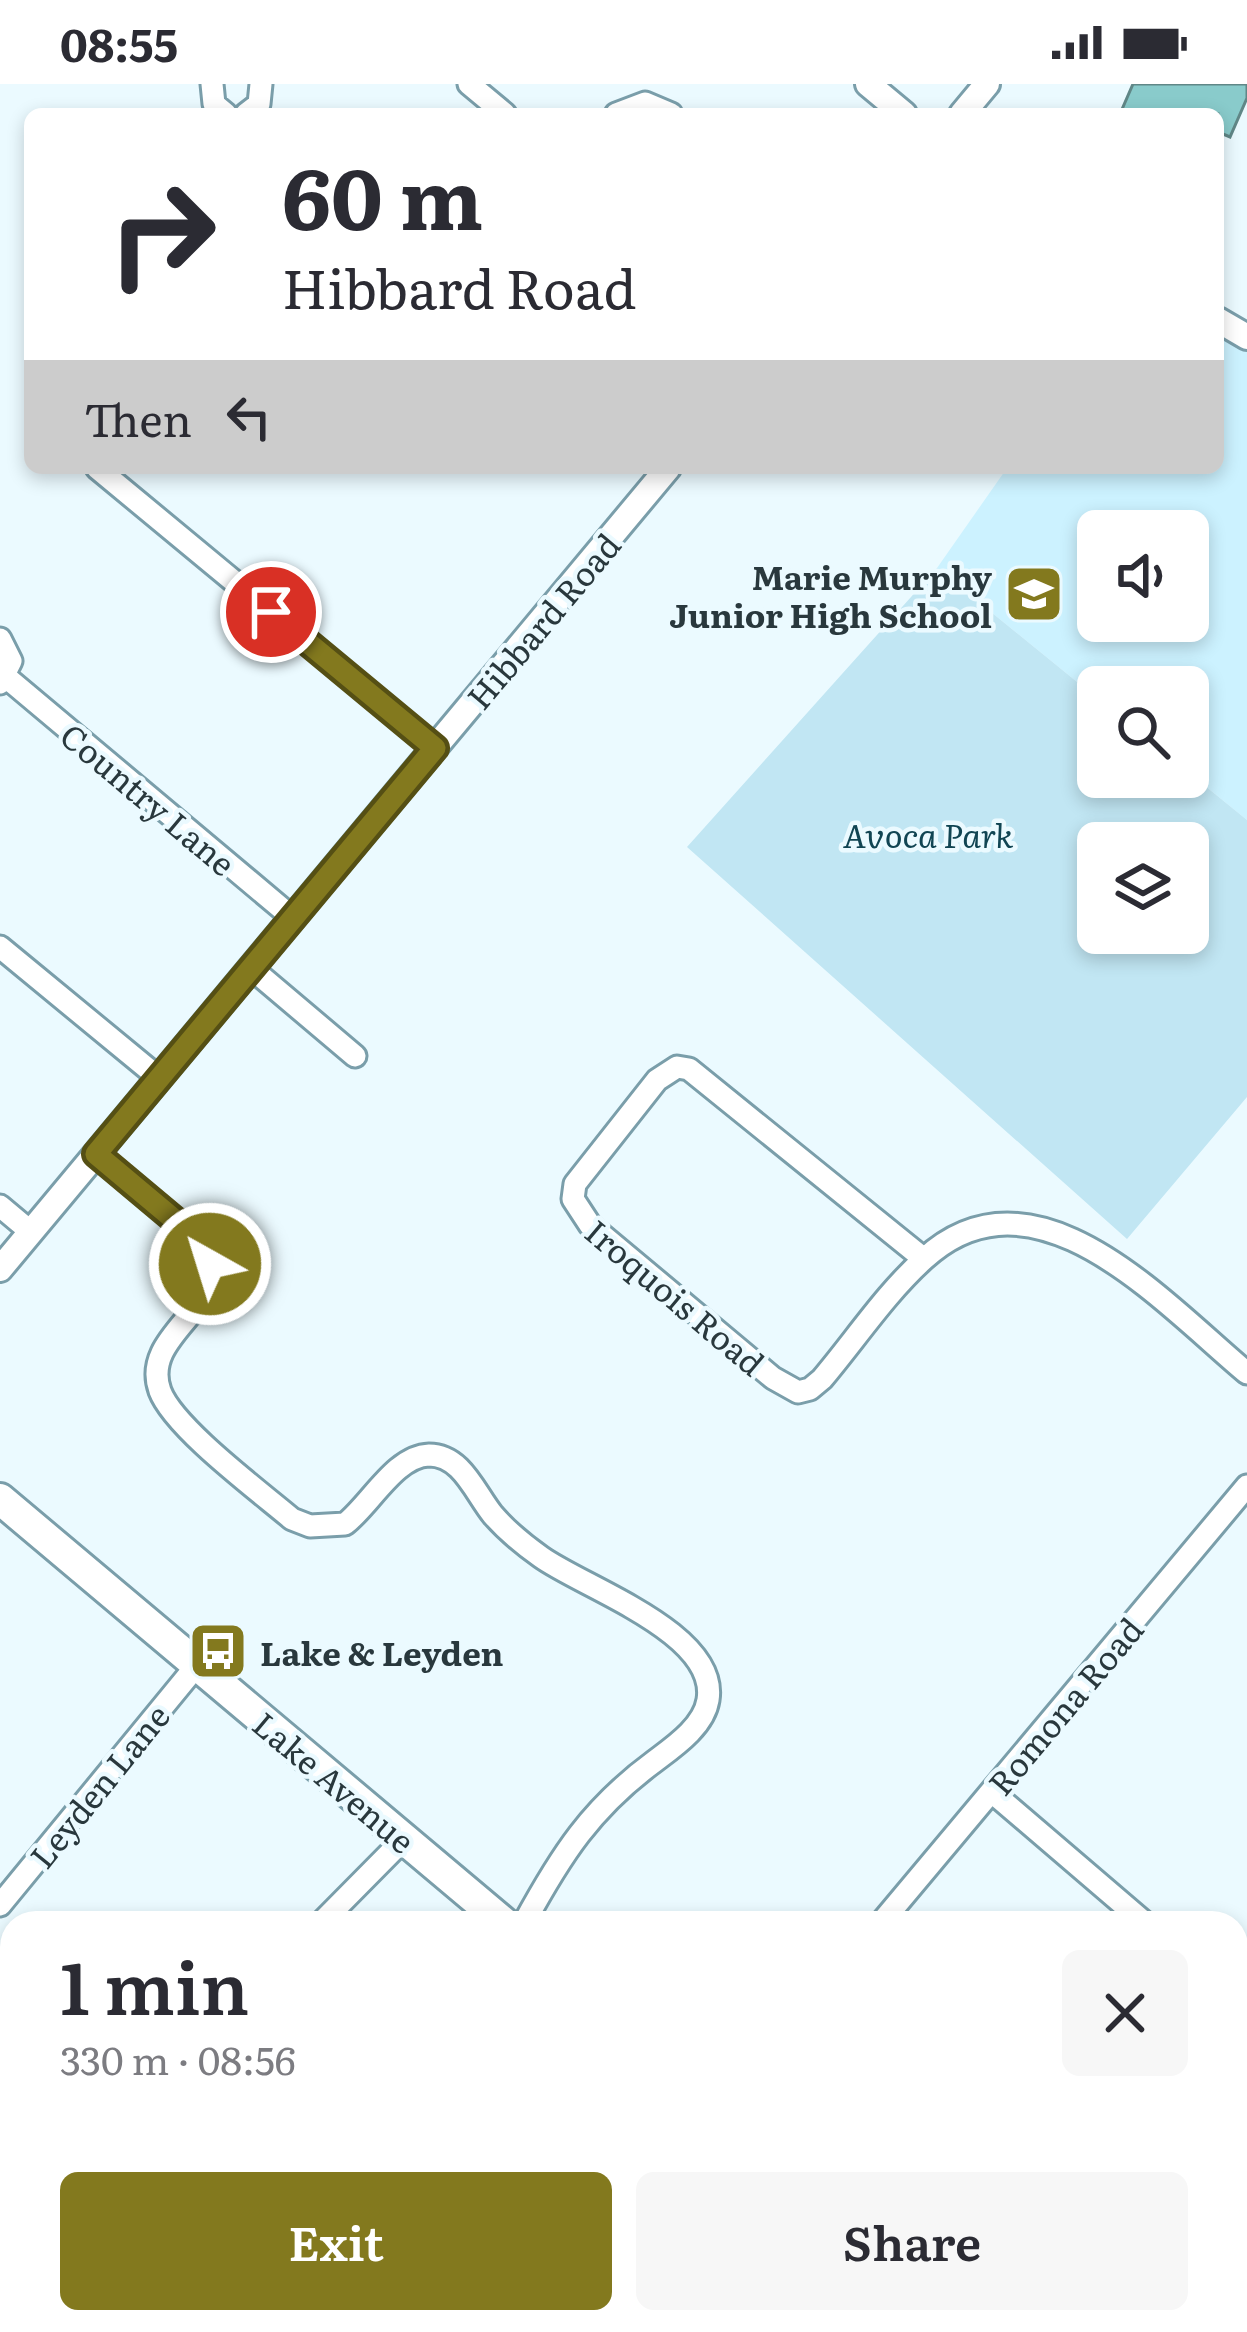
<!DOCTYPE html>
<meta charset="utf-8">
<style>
body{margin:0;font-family:Literata,serif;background:#f7f7f7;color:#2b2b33;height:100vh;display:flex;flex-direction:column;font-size:45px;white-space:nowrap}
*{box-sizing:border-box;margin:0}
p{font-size:39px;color:#7c7c81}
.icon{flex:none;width:66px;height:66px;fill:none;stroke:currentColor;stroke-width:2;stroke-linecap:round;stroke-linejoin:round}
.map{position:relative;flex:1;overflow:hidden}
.sheet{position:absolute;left:0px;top:1827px;width:1248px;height:423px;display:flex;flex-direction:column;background:#fff;border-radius:36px 36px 0 0;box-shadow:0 6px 18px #0003}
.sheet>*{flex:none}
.guide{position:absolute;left:24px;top:24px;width:1200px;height:366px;border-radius:18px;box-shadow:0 6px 18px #0003;background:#fff;color:#2b2b33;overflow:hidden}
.fabs{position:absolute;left:1077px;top:426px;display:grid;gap:24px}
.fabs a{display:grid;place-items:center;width:132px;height:132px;border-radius:18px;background:#fff;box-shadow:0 6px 18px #0003;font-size:60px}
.pin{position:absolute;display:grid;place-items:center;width:102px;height:102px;color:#fff;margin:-51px;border:6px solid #fff;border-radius:50%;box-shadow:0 3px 12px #0007}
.me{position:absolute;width:132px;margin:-66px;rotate:321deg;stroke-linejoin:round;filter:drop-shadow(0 0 9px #0008)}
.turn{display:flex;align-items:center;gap:42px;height:252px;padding:0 60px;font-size:54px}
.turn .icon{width:156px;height:156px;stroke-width:2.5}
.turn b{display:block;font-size:84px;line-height:102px}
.then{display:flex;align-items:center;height:114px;padding:0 60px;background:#0003;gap:24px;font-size:45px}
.round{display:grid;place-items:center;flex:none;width:126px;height:126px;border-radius:18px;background:#f7f7f7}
.head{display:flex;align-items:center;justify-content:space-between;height:204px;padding:0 60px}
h1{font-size:72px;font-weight:600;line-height:90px}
.action{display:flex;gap:24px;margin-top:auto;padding:24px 60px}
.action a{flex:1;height:138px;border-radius:18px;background:#83791e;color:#fff;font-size:48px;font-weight:600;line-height:138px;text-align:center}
.action a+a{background:#f7f7f7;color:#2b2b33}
.status{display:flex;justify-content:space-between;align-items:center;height:84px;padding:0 60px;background:#fff;direction:ltr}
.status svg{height:33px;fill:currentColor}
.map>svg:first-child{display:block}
.built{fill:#ccf2ff;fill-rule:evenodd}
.green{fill:#c1e6f3;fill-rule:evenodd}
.building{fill:#89cbcb;stroke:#608787;stroke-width:3}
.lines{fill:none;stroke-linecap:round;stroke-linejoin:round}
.minor-casing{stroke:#7a9eaa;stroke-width:27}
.tertiary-casing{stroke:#7a9eaa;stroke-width:30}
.secondary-casing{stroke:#7a9eaa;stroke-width:36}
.minor{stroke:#fff;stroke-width:21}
.tertiary{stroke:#fff;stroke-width:24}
.secondary{stroke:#fff;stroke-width:30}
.route-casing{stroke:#554f14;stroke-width:30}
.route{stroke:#83791e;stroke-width:21}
.labels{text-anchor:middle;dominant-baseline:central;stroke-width:9;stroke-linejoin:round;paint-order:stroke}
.poi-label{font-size:33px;font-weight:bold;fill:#29383d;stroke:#ebfaff;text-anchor:end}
.street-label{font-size:33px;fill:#29383d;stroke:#ebfaff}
.park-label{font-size:33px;font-style:italic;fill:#114553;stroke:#ebfaff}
</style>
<div class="status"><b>08:55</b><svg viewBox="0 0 49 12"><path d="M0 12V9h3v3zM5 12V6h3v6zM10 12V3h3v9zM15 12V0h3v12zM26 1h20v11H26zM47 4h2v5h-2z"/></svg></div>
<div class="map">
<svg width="1247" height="2248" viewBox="0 0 1247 2248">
<rect width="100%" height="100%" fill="#ebfaff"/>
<path class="built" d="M1218,248L1247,266V736L1188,688V603H1098V615L937,484L1007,384H1218ZM1098,447H1188V537H1098Z"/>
<path class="green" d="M937,484L1098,615V693H1188V688L1247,736V1013L1127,1155L687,763ZM1098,759H1188V849H1098Z"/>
<path class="building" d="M1133,0H1247V14L1230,53L1218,48V30H1120Z"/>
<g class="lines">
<defs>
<path id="minor" d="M212,0L214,20L226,30
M469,0L505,30
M246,30L259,20L261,0
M616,30L645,19L671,30
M97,384L435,664
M0,555L11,577L0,599
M6,593L293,834
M0,863L159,994
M251,884L355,972
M96,1070L195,1153C252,1217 137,1244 160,1307C174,1344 259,1407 292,1435L310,1442L345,1440C370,1421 395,1372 429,1371C462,1371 475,1409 493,1431C507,1447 524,1461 541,1473C584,1504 719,1549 708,1616C704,1642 675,1662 655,1677C591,1724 561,1771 524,1839
M0,1122L31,1148
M924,1175L689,985L677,983L657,996L575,1100L573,1115L590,1141L773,1294L798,1308L810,1305L822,1295C855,1256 886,1209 924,1175C1035,1073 1164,1220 1247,1289
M992,1708L1145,1839
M0,1821L197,1581
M321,1839L404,1755
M881,1839L1247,1402
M1236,1927L1247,1939
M1236,2136L1247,2122
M487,2238L499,2248
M554,2238L565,2248
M0,2242L12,2228
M1142,2248L1151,2238"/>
<path id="tertiary" d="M868,0L904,30
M962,30L987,0
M1218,236L1247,253
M0,1185L668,384"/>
<path id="secondary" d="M0,1415L504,1839
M979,2238L991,2248"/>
</defs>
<use href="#minor" class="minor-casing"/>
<use href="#tertiary" class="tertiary-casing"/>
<use href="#secondary" class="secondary-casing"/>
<use href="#minor" class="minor"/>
<use href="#tertiary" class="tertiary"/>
<use href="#secondary" class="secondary"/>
</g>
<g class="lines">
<defs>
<path id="route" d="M210,1180L206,1165L195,1153L96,1070L435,664L271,528"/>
</defs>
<use href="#route" class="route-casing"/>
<use href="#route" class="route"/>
</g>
<defs>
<symbol id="school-square" viewBox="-11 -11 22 22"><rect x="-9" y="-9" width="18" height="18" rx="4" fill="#83791e" stroke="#ebfaff"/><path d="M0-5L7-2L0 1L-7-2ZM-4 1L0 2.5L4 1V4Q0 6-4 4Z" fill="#fff"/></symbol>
<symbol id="bus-square" viewBox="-11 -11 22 22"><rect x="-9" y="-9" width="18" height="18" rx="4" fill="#83791e" stroke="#ebfaff"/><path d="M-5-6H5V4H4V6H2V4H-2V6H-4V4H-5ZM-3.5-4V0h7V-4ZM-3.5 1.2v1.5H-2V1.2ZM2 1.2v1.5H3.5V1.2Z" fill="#fff"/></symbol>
</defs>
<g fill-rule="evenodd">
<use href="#school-square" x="1001" y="477" width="66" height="66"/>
<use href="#bus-square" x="185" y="1534" width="66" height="66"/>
</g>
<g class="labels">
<g class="poi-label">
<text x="992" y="491">Marie Murphy<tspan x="992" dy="38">Junior High School</tspan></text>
<text x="260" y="1567" text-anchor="start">Lake &amp; Leyden</text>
</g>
<g class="street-label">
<text transform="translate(542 536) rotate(-50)">Hibbard Road</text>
<text transform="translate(149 714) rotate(40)">Country Lane</text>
<text transform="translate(676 1212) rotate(40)">Iroquois Road</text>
<text transform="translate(1064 1621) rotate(-50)">Romona Road</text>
<text transform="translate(335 1697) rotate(40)">Lake Avenue</text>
<text transform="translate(98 1701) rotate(-51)">Leyden Lane</text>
</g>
<g class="park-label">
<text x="928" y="749">Avoca Park</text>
</g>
</g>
</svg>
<div class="fabs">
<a><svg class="icon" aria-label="sound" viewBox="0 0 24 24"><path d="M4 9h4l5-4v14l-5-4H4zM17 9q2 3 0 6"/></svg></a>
<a><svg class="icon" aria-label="search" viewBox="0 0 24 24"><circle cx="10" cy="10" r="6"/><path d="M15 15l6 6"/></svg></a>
<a><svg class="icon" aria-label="layers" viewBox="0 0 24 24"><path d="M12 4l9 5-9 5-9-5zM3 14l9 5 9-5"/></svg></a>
</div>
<div class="pin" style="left:271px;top:528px;background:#d93025"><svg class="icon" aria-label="arrive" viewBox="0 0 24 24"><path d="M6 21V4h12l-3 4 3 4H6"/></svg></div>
<svg class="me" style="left:210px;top:1180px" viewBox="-20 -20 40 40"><circle r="17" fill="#83791e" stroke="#fff" stroke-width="3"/><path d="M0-11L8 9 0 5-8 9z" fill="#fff"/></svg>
<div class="guide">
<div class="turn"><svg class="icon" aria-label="right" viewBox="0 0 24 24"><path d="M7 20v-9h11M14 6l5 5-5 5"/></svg><div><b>60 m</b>Hibbard Road</div></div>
<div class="then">Then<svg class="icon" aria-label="left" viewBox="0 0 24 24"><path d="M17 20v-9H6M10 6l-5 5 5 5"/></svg></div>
</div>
<section class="sheet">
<div class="head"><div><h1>1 min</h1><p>330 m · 08:56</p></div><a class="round"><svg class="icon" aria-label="close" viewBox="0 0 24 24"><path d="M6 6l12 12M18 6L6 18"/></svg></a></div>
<div class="action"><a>Exit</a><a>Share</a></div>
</section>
</div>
